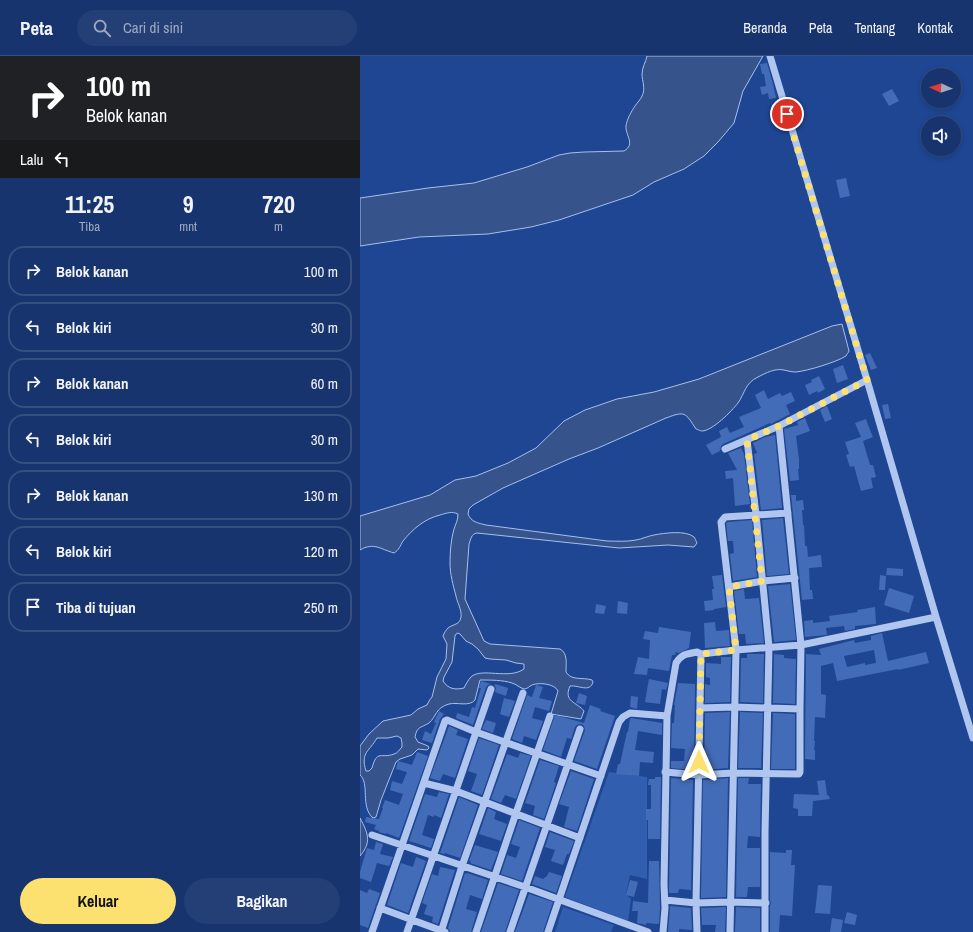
<!DOCTYPE html>
<html lang="id">
<style>
body{margin:0;font-family:"Archivo Narrow",sans-serif;background:#243f76;color:#f1f3f6;height:100vh;display:flex;flex-direction:column;font-size:15px;white-space:nowrap}
*{box-sizing:border-box;margin:0}
p{font-size:13px;color:#9eaac2}
.icon{flex:none;width:22px;height:22px;fill:none;stroke:currentColor;stroke-width:2;stroke-linecap:round;stroke-linejoin:round}
.map{position:relative;flex:1;overflow:hidden}
.panel{display:flex;flex-direction:column;background:#17346e;width:360px}
.panel>*{flex:none}
.banner{background:#202124;color:#fff;overflow:hidden}
.needle{width:26px;rotate:274deg}
.controls{position:absolute;left:561px;top:12px;display:grid;gap:8px}
.controls a{display:grid;place-items:center;width:40px;height:40px;border-radius:50%;background:#17346e;box-shadow:0 2px 6px #0003,0 0 0 1px #364f81;font-size:20px}
.pin{position:absolute;display:grid;place-items:center;width:34px;height:34px;color:#fff;margin:-17px;border:2px solid #fff;border-radius:50%;box-shadow:0 1px 4px #0007}
.me{position:absolute;width:44px;margin:-22px;rotate:0deg;stroke-linejoin:round;filter:drop-shadow(0 0 3px #0008)}
.turn{display:flex;align-items:center;gap:14px;height:84px;padding:0 20px;font-size:18px}
.turn .icon{width:52px;height:52px;stroke-width:2.5}
.turn b{display:block;font-size:28px;line-height:34px}
.then{display:flex;align-items:center;height:38px;padding:0 20px;background:#0003;gap:8px;font-size:15px}
.eta{display:flex;justify-content:space-evenly;align-items:center;height:68px;text-align:center}
.eta b{font-size:24px;font-weight:700;line-height:28px}
.primary-button{display:flex;gap:8px;margin-top:auto;padding:8px 20px}
.primary-button a{flex:1;height:46px;border-radius:24px;background:#fce170;color:#111;font-size:16px;font-weight:700;line-height:46px;text-align:center}
.primary-button a+a{background:#243f76;color:#f1f3f6}
ul{padding:0;list-style:none}
li{display:flex;align-items:center;gap:12px;height:50px;margin:0 8px 6px;padding:0 12px;border:2px solid #364f81;border-radius:16px}
li div{flex:1}
li b{display:block;font-size:15px}
li em{font-style:normal}
header{display:flex;align-items:center;gap:24px;box-sizing:border-box;height:56px;padding:0 20px;background:#17346e;border-bottom:1px solid #364f81}
header strong{font-size:19px}
nav{display:flex;gap:22px;margin-inline-start:auto;font-size:14px}
.search{width:280px;height:36px;background:#243f76;display:flex;align-items:center;gap:10px;box-sizing:border-box;padding:0 14px;border-radius:22px;color:#9eaac2;font-size:15px}
main{display:flex;flex:1;min-height:0}
.map>svg:first-child{display:block}
.green{fill:#325eb0}
.water{fill:#37538b;stroke:#a4c0ef;fill-rule:evenodd}
.building{fill:#436cb8;fill-rule:evenodd}
.lines{fill:none;stroke-linecap:round;stroke-linejoin:round}
.minor{stroke:#b0c6ee;stroke-width:7}
.route{stroke:#fce170;stroke-width:7;stroke-dasharray:0 12.6}
</style>
<header>
<strong>Peta</strong>
<div class="search"><svg class="icon" aria-label="search" viewBox="0 0 24 24"><circle cx="10" cy="10" r="6"/><path d="M15 15l6 6"/></svg>Cari di sini</div>
<nav><a>Beranda</a><a>Peta</a><a>Tentang</a><a>Kontak</a></nav>
</header>
<main>
<section class="panel">
<div class="banner">
<div class="turn"><svg class="icon" aria-label="right" viewBox="0 0 24 24"><path d="M7 20v-9h11M14 6l5 5-5 5"/></svg><div><b>100 m</b>Belok kanan</div></div>
<div class="then">Lalu<svg class="icon" aria-label="left" viewBox="0 0 24 24"><path d="M17 20v-9H6M10 6l-5 5 5 5"/></svg></div>
</div>
<div class="eta">
<div><b>11:25</b><p>Tiba</p></div>
<div><b>9</b><p>mnt</p></div>
<div><b>720</b><p>m</p></div>
</div>
<ul>
<li><svg class="icon" aria-label="right" viewBox="0 0 24 24"><path d="M7 20v-9h11M14 6l5 5-5 5"/></svg><div><b>Belok kanan</b></div><em>100 m</em></li>
<li><svg class="icon" aria-label="left" viewBox="0 0 24 24"><path d="M17 20v-9H6M10 6l-5 5 5 5"/></svg><div><b>Belok kiri</b></div><em>30 m</em></li>
<li><svg class="icon" aria-label="right" viewBox="0 0 24 24"><path d="M7 20v-9h11M14 6l5 5-5 5"/></svg><div><b>Belok kanan</b></div><em>60 m</em></li>
<li><svg class="icon" aria-label="left" viewBox="0 0 24 24"><path d="M17 20v-9H6M10 6l-5 5 5 5"/></svg><div><b>Belok kiri</b></div><em>30 m</em></li>
<li><svg class="icon" aria-label="right" viewBox="0 0 24 24"><path d="M7 20v-9h11M14 6l5 5-5 5"/></svg><div><b>Belok kanan</b></div><em>130 m</em></li>
<li><svg class="icon" aria-label="left" viewBox="0 0 24 24"><path d="M17 20v-9H6M10 6l-5 5 5 5"/></svg><div><b>Belok kiri</b></div><em>120 m</em></li>
<li><svg class="icon" aria-label="arrive" viewBox="0 0 24 24"><path d="M6 21V4h12l-3 4 3 4H6"/></svg><div><b>Tiba di tujuan</b></div><em>250 m</em></li>
</ul>
<div class="primary-button"><a>Keluar</a><a>Bagikan</a></div>
</section>
<div class="map">
<svg width="613" height="876" viewBox="0 0 613 876">
<rect width="100%" height="100%" fill="#1f4693"/>
<path class="green" d="M249,716L287,721V823L270,819L266,838L271,843L268,865L205,841Z
M203,851L254,869L251,876H195Z"/>
<path class="water" d="M287,0H403L383,35L374,67L358,86L344,100L324,113L294,126L273,139L199,164L171,171L128,178L59,181L0,190V142L68,132L114,127L167,111L199,99L210,97L224,96L264,95C276,88 265,79 266,70C267,63 271,56 275,50C277,47 281,43 282,40C286,33 282,25 282,18C282,11 286,6 287,0Z
M482,268L489,295C489,296 486,299 486,300C477,306 447,315 436,316C432,316 428,315 424,314C415,312 406,317 398,321C385,327 385,337 378,347C372,355 352,375 342,375C341,375 336,373 336,373C325,356 325,355 306,362L238,392L209,403L143,432L113,449L109,453L108,458C111,466 118,467 126,469L247,485C257,485 266,486 276,484C282,483 288,480 294,479C304,477 326,474 334,481C335,482 336,485 337,487L334,491L308,489L259,492L117,477C111,478 111,483 109,488L105,543L124,585L130,588L200,593C208,597 206,608 206,616C211,625 223,621 232,624L233,626C230,637 219,629 210,630C203,646 217,646 224,655L221,663L191,658L198,635C195,628 180,626 172,629C169,630 168,633 164,633C160,632 156,628 152,627C143,624 130,624 120,624L115,644C109,651 98,646 89,648C75,652 77,660 69,667C61,672 57,670 55,681L58,686L68,690L69,692L67,694L58,693L52,699L40,703L36,706L21,744L16,761L13,762C0,751 10,727 0,719V690L9,678L23,665L51,659L58,653L67,649L69,645L72,641L77,621L86,603L87,588L83,580C84,577 86,574 88,572C93,568 100,569 101,561C102,554 97,546 96,540C93,529 90,518 90,507C90,496 91,483 94,473C96,467 98,464 98,458C92,455 87,457 80,459C64,463 53,473 43,485C40,490 39,494 34,497C20,493 14,486 0,494V460L70,439L95,424L116,420L148,407L176,392L204,365L225,354L257,343L294,336L339,323L472,270ZM98,577L100,578L106,585L112,588L118,593L125,602L130,603L146,604L156,607L164,608V613C149,624 121,611 111,621C108,624 106,628 104,632C95,634 88,633 83,625L84,621L92,606L95,580L96,578ZM37,680L41,682L42,687V691C39,694 38,697 34,698C21,703 17,693 12,712L9,715H6C0,696 10,695 17,682H28Z
M0,762C8,777 12,786 0,800Z"/>
<path class="building" d="M407,7L413,28L416,42L409,43L408,37L402,39L400,31L406,30L404,18H402L400,8Z
M532,33L539,45L529,50L522,38Z
M486,122L490,140L480,142L476,124Z
M510,297L517,312L511,314L505,299Z
M483,309L488,323L477,327L473,313Z
M459,320L465,333L458,337L457,335L449,339L445,329L452,326L451,324Z
M404,334L408,343L420,337L422,340L431,336L435,345L426,349L430,358L411,368L410,367L363,388L361,390L360,395L352,399L346,389L361,381L359,375L367,371L370,377L384,371L379,361L401,352L395,339Z
M528,348L531,362L525,363L522,349Z
M467,350L472,363L465,366L460,354Z
M445,362L450,375L436,380L439,403V413H438L439,424L430,425L424,373L438,369L437,366Z
M506,363L508,369L513,381L503,385L510,409H513L516,421L511,422L513,432L501,435L494,410L490,411L486,399L489,398L485,386L501,381L495,367Z
M415,379L422,452L401,454L394,398L397,397L393,387L405,381Z
M381,392L384,398L390,448L375,450L373,422L366,423L365,415L377,414L368,397Z
M431,439H436V445L443,444L444,454H442L443,469H444L445,490H447L448,501L461,499L462,511L449,512L450,534H452L453,543L442,544Z
M423,462L429,518L407,520L402,464Z
M392,464L397,521L373,525L370,498L374,497L373,485H368L366,467L368,466Z
M527,512L543,513V520L526,519Z
M362,519L366,551L354,553V554L345,555L344,545L353,544L352,533H354L352,520Z
M520,519L526,520L525,534H519Z
M430,528L436,584L414,586L408,530Z
M529,532L554,540L549,557L524,549Z
M384,533L385,543L399,542L404,587L386,588L385,578H379L374,535Z
M258,545L268,547L267,558L257,557Z
M236,548L246,550L244,558L235,557Z
M515,551L516,568L495,570V573L485,575L484,570L466,572L467,579L445,581L444,565L453,564V567L470,565L469,560L498,556L497,554Z
M355,566L356,575L369,574L370,590L345,592L344,567Z
M299,571L331,576L329,592L319,597L316,596L315,599H312L309,615L288,612L287,619L274,618L278,601L289,603L290,584L283,583L285,575L298,577Z
M522,577L528,605L566,596L569,607L538,614V613L477,625L473,607L461,610V638L466,639L465,662L455,661L454,685H455L454,694H455V704L445,703L446,598L461,599L459,593L494,584L495,587L511,584V580ZM514,594L516,607L505,609V607L487,611L484,600Z
M387,598H404L403,647L380,646L381,602H387Z
M414,598L424,599V602L436,603L435,648L413,647Z
M361,601H371L370,646L345,647V628L350,629V622L346,621V607L361,608Z
M289,623L308,627L306,634L302,633L300,648L285,646L287,634Z
M121,625L131,628L128,629L126,631L113,669L96,662L97,657L109,661L112,651L115,652L121,632H119Z
M318,627L335,628L334,714L311,712V705H324L325,693L311,692L312,667H314L315,649H314Z
M135,628L148,632L146,640L135,636L136,632L134,629H135Z
M176,629L183,631L179,642L192,645L189,655L175,651L172,662L183,665L176,684L164,680L162,687L152,683L167,639L172,641Z
M219,637L227,640L225,649L216,647Z
M271,640L278,641L277,653L270,651Z
M144,642L155,645L149,661L140,658Z
M230,649L241,653L240,655L255,660L237,713L214,705L225,674L224,670L221,668L217,669L215,671L211,683L207,682L201,701L183,694L195,659L224,667Z
M79,655L84,658L80,663L72,687L62,684L65,675L71,678L76,667L74,666Z
M370,656L368,712L344,714L345,657Z
M380,656L403,657L401,712H378Z
M413,657L435,658V713H411Z
M271,662L302,667V679L278,675L275,694L294,696L293,707L280,706L279,720L256,718L258,708H260L267,676H268L270,663Z
M126,664L136,667L133,677L122,673Z
M89,670L98,674L96,679L108,683L95,722L83,718L80,725L70,722Z
M119,682L139,689L122,739L111,735L117,718L108,715Z
M57,696L68,700L39,782L26,777V778L19,776V775L14,773L16,769L5,766L6,761L19,763L23,752H22L25,744L39,749L43,738L30,734L32,725L42,728L47,716L36,713L38,705L52,709Z
M160,697L171,700L156,743L145,739L141,747L131,743L147,698L158,702Z
M180,704L199,710L194,726L196,727L184,763L173,759L175,750L165,747Z
M211,715L234,723L217,775L204,771L209,751L199,748Z
M295,721H301L300,783H288V764H286V753H291V729H288L289,723H295Z
M311,722L333,724L331,834L319,833L318,837H309Z
M368,722L366,841L341,842L343,724Z
M378,722H389L388,728H401L400,781L388,780L387,792H400V831H388L387,841H376Z
M465,724L467,739L469,740L470,743L453,745L452,760H438V753L433,752L434,738L459,739L457,725Z
M79,736L89,738L81,762L74,759V761L68,759L62,779L74,783L71,792L49,785L65,738L77,741Z
M99,741L118,749L100,802L85,797V798L80,797Z
M128,752L136,756L134,763L147,768L141,785L119,778Z
M159,764L180,772L162,825L141,818L147,799L156,802L160,791L151,788Z
M190,776L214,785L209,798H207L203,809L191,805L195,794L185,791Z
M16,786L23,788L20,798L33,801L29,810L17,807L11,826L0,822V816L7,792L14,794Z
M115,789L138,796L131,814L110,807L111,805H109Z
M426,794H432L431,809H435L432,860L420,859L419,876H410V850L411,847L410,844V796L426,797Z
M56,801L66,805L48,857L27,849L41,807L53,811Z
M289,805H299L300,852L299,868L286,867V869L277,867L278,855H272L273,845L288,847Z
M80,811L95,814L78,868L72,866L73,861L64,858L67,849L62,847L72,818L78,820Z
M189,816L202,820L196,837L172,828L175,820L183,823L187,820Z
M105,817L107,818V817L128,824L122,843L110,839L106,853L117,856L111,876H90L88,872Z
M270,824L278,826L274,841L266,839Z
M138,827L159,834L145,876H121Z
M458,829L472,830L470,858L455,857Z
M9,833L20,837L8,872L0,869V834L7,837Z
M169,838L193,846L183,876H155Z
M310,850L331,852L332,874L319,873V876H308Z
M366,851L365,876H355L356,869H342L341,852Z
M376,851L400,852V876H375Z
M487,856L497,859L495,869L484,867Z
M472,862L483,864L481,876H470Z"/>
<g class="lines">
<path class="minor" d="M410,0L507,324L576,561L613,682
M387,384L396,458L409,591L405,776V876
M365,393L419,370L507,324
M369,531L403,525L435,522
M340,652L374,651L440,653
M305,716L339,719L373,717L439,718L440,716V653L441,589L419,370
M64,727L96,735L220,782
M12,779L165,831L288,876
M305,844L336,847L370,846L406,847
M20,852L85,876
M12,876L85,665L87,664L116,676L241,720
M47,876L131,633
M81,876L102,810L163,637
M116,876L156,757L190,660
M150,876L220,673
M188,876L259,666L263,661L270,657L307,660L316,607C322,598 326,598 337,596L341,598L376,594L441,589L576,561
M303,876L305,852L304,828L307,660
M337,876L336,847L341,598
M370,876L376,594L361,466L365,461L428,457"/>
</g>
<g class="lines">
<path class="route" d="M339,706L341,598L376,594L369,531L402,525L387,384L419,370L507,324L427,58"/>
</g>
</svg>
<div class="controls">
<a><svg class="needle" viewBox="-14 -14 28 28"><path d="M0-13l5 13h-10z" fill="#e53935"/><path d="M0 13l5-13h-10z" fill="#9eaac2"/></svg></a>
<a><svg class="icon" aria-label="sound" viewBox="0 0 24 24"><path d="M4 9h4l5-4v14l-5-4H4zM17 9q2 3 0 6"/></svg></a>
</div>
<div class="pin" style="left:427px;top:58px;background:#d93025"><svg class="icon" aria-label="arrive" viewBox="0 0 24 24"><path d="M6 21V4h12l-3 4 3 4H6"/></svg></div>
<svg class="me" style="left:339px;top:706px" viewBox="-20 -20 40 40"><path d="M0-17L14 15 0 8-14 15z" fill="#fce170" stroke="#fff" stroke-width="4"/></svg>
</div>
</main>
